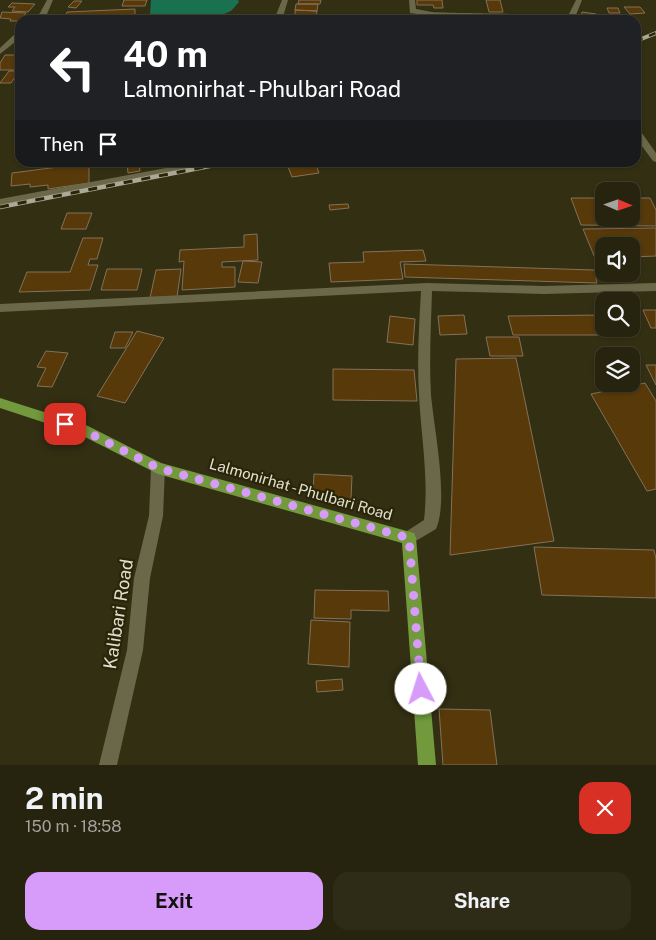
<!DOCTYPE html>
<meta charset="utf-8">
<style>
body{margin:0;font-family:"Public Sans",sans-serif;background:#2e2b17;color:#f1f3f6;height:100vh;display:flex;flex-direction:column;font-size:19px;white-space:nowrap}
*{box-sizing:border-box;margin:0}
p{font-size:16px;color:#a4a49e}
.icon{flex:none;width:28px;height:28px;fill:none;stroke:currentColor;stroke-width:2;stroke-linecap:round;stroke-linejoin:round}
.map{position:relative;height:765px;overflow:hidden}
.details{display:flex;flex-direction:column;background:#26230e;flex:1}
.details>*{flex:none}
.top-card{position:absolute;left:15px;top:15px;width:626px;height:152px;border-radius:15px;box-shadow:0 1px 4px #0004,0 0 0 1px #42402e;background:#202124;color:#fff;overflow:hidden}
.needle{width:32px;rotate:92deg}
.tools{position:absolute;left:595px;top:182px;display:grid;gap:10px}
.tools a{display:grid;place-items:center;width:45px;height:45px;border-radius:10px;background:#26230e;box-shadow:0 1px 4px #0004,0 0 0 1px #42402e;font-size:25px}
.pin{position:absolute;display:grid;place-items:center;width:42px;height:42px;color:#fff;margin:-21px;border-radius:10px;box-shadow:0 2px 8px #0006}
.me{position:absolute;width:55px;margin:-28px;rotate:355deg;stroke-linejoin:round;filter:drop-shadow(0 0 4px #0008)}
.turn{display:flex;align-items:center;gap:18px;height:105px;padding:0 25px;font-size:22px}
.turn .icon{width:65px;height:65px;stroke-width:2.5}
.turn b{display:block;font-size:35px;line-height:42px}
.then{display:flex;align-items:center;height:48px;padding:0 25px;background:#0003;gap:10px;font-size:19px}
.round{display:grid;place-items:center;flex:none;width:52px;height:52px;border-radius:15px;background:#2e2b17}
.head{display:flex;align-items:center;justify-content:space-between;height:85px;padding:0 25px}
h1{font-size:30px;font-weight:700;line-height:38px}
.cta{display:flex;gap:10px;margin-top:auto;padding:10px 25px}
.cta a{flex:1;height:58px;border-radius:15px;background:#d79bf9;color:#111;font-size:20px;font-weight:700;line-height:58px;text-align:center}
.cta a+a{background:#2e2b17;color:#f1f3f6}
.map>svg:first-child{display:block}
.water{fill:#1a7150}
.building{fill:#57390a;stroke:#857157}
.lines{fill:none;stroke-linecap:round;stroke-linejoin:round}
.minor{fill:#6b684a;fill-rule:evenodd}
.tertiary{fill:#6b684a;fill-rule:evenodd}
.primary{fill:#729a3d;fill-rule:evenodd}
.rail-far1-casing{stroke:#aba995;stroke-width:4}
.rail-casing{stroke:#aba995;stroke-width:4.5}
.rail-far1{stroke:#292508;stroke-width:2.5;stroke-dasharray:7;stroke-linecap:butt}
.rail{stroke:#292508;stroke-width:3;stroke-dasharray:9;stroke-linecap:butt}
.route{stroke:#d79bf9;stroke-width:9;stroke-dasharray:0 16.2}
.labels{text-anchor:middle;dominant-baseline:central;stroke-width:4.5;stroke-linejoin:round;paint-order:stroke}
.street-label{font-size:15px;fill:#e1e0cf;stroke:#292508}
.near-street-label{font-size:18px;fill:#e1e0cf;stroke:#292508}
</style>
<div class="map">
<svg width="656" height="765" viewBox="0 0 656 765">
<rect width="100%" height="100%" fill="#332f13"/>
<path class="water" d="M151,0H238L239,2L231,11L217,17L198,20H155L150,15Z"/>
<path class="building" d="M124,0H147L145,6H122Z
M299,0H321L320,4H298Z
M417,0H442L443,8H434L433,5H417Z
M486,0H500L503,12H489Z
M74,1H82L76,8L68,7Z
M12,3L35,4L28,12L12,11L15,7H8Z
M296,4H318L317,11L295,10Z
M624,7H640L645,13L630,14Z
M607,8H618L620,13H609Z
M135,9V20H108L109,17L64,19L67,12Z
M295,10L317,11L316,17H295Z
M2,12L26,13L20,21H10L11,19L0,18Z
M582,12L596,14V18L601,20H581Z
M295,17L315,18V20H294Z
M5,55H20V61L15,70H0V63Z
M9,71H19L11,83H0Z
M139,162L140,171L128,173L127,163Z
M286,162H315L319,173L292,177Z
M89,163V183L48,189V185L30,187V184L11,186L12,173Z
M571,198H604V219H631V198H650L656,210V226L581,225Z
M348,204L349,208L330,210L329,205Z
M67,213H92L86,229H61Z
M656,228V256L631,257V246H604V257L595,258L583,229Z
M257,234L258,260L222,262V267H235V287L182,290L184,261L179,262L180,250L244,247V235Z
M83,238H103L97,259H90L88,265H98L90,290L19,292L27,272H70Z
M423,250L426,261L400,262L403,279L331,282L329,263L364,262L363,252Z
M243,261L262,262L258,283L238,282Z
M404,264L594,270L597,283L405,277Z
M107,269H142L137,290H101Z
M181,269L177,297L150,298L156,270Z
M643,310H656V328H651Z
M464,315L467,334L440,335L438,316Z
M604,315V329H615L617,335H513L508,316Z
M390,316L415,319L413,345L387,342Z
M137,331L164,338L125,403L97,396Z
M115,332H133L125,348H110Z
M486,337H519L523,356H490Z
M46,351L68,353L52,387L37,386L46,368L37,367Z
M516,358L554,541L450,555L456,359Z
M646,365H656V385Z
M333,369L414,370L417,401L333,400Z
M645,383L656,401V489L647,491L591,394Z
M314,474L352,476L351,499L313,497Z
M534,547L654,550L656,559V598L542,595Z
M315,590L388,591L389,611L351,610V619L314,618Z
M311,620L350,622L349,667L308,664Z
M342,679L343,690L317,692L316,681Z
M439,709L490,710L497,765H443Z"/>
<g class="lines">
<path class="minor" d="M47,0H53L47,14L40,20H32L40,13Z
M282,0H288L282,20H274Z
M409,0H415L416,9L432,12C454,14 555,12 567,20L432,16L410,13Z
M17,32H20V38L0,54V48Z
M198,162H220L0,205V199Z"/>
<path class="tertiary" d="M576,0H582L574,20H566Z
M636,128L639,129L656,153V162L653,161L636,138Z
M427,283L543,286L656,283V291L543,294L432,291C431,326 429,360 431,395C434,428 449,500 436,529L409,545L404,543L402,538L404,533L424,520C429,478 421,437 419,394C417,360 419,326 421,291L0,312V304Z
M158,462L163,464L165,468L163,516L150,578L143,650L117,765H99L127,650L134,578L149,516L151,468L153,464Z"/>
<path class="primary" d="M0,398L88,426L161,463L414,533L416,538L436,765H418L402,543L158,474L79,434L0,408Z"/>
<defs>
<path id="rail-far1" d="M636,41L656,33"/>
<path id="rail" d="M0,207L230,162"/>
</defs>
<use href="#rail-far1" class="rail-far1-casing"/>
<use href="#rail" class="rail-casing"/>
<use href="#rail-far1" class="rail-far1"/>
<use href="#rail" class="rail"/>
</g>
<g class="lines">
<path class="route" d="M65,424L83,430L158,468L409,538L421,689"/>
</g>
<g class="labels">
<g class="street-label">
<text transform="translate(301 489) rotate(16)">Lalmonirhat - Phulbari Road</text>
</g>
<g class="near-street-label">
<text transform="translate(118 614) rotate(-81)">Kalibari Road</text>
</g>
</g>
</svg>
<div class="tools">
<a><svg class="needle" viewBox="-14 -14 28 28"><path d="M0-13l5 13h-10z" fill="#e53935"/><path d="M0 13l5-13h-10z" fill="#a4a49e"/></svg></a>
<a><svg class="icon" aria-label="sound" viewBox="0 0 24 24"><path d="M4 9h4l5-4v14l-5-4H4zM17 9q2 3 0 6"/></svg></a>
<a><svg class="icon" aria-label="search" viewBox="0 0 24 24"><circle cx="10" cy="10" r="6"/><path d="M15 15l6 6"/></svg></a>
<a><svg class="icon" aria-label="layers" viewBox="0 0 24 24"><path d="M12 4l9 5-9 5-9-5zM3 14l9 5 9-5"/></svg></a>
</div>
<div class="pin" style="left:65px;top:424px;background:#d93025"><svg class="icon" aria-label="arrive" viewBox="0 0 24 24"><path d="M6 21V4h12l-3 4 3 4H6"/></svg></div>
<svg class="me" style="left:421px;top:689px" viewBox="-20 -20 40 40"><circle r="19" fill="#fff"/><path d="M0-13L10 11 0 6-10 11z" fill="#d79bf9"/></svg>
<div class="top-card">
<div class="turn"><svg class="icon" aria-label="left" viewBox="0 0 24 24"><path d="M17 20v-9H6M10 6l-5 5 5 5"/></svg><div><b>40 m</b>Lalmonirhat - Phulbari Road</div></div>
<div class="then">Then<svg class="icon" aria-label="arrive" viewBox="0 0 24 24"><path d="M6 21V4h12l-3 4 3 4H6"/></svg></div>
</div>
</div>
<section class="details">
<div class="head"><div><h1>2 min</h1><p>150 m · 18:58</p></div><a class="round" style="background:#d93025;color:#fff"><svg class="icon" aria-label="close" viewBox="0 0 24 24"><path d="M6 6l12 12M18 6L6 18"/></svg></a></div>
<div class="cta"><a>Exit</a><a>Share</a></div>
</section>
